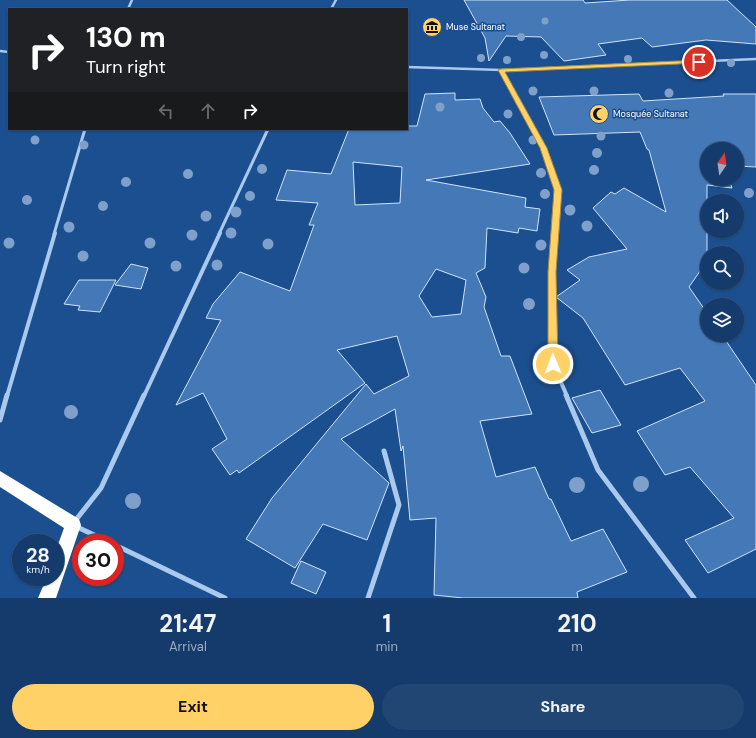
<!DOCTYPE html>
<meta charset="utf-8">
<style>
body{margin:0;font-family:"DM Sans",sans-serif;background:#214673;color:#f1f3f6;height:100vh;display:flex;flex-direction:column;font-size:15px;white-space:nowrap}
*{box-sizing:border-box;margin:0}
p{font-size:13px;color:#9dadc1}
.icon{flex:none;width:22px;height:22px;fill:none;stroke:currentColor;stroke-width:2;stroke-linecap:round;stroke-linejoin:round}
.map{position:relative;height:598px;overflow:hidden}
.details{display:flex;flex-direction:column;background:#143b6b;flex:1}
.details>*{flex:none}
.banner{position:absolute;left:8px;top:8px;width:400px;height:122px;border-radius:0px;box-shadow:0 1px 3px #0004,0 0 0 1px #33557e;background:#202124;color:#fff;overflow:hidden}
.needle{width:26px;rotate:13deg}
.tools{position:absolute;left:700px;top:142px;display:grid;gap:8px}
.tools a{display:grid;place-items:center;width:44px;height:44px;border-radius:50%;background:#143b6b;box-shadow:0 1px 3px #0004,0 0 0 1px #33557e;font-size:20px}
.speed{position:absolute;left:12px;top:534px;display:flex;gap:8px;font-size:20px;font-weight:700;text-align:center}
.speed>*{display:grid;place-content:center;width:52px;height:52px;border-radius:50%;background:#143b6b;box-shadow:0 1px 3px #0004,0 0 0 1px #33557e;line-height:1}
.speed small{font-size:10px;font-weight:400}
.speed .limit{border:6px solid #d22;background:#fff;color:#111}
.pin{position:absolute;display:grid;place-items:center;width:34px;height:34px;color:#fff;margin:-17px;border:2px solid #fff;border-radius:50%;box-shadow:0 1px 4px #0007}
.me{position:absolute;width:44px;margin:-22px;rotate:359deg;stroke-linejoin:round;filter:drop-shadow(0 0 3px #0008)}
.turn{display:flex;align-items:center;gap:14px;height:84px;padding:0 12px;font-size:18px}
.turn .icon{width:52px;height:52px;stroke-width:2.5}
.turn b{display:block;font-size:28px;line-height:34px}
.lanes{display:flex;align-items:center;height:38px;padding:0 12px;background:#0003;justify-content:center;gap:20px;direction:ltr}
.lanes .off{opacity:.35}
.eta{display:flex;justify-content:space-evenly;align-items:center;height:68px;text-align:center}
.eta b{font-size:24px;font-weight:700;line-height:28px}
.button{display:flex;gap:8px;margin-top:auto;padding:8px 12px}
.button a{flex:1;height:46px;border-radius:24px;background:#ffd166;color:#111;font-size:16px;font-weight:700;line-height:46px;text-align:center}
.button a+a{background:#214673;color:#f1f3f6}
.map>svg:first-child{display:block}
.building{fill:#4478b7;stroke:#cfe3fa;fill-rule:evenodd}
.lines{fill:none;stroke-linecap:round;stroke-linejoin:round}
.street-far3{stroke:#a9c9ee;stroke-width:2.5}
.street-far2{stroke:#a9c9ee;stroke-width:3}
.street-far1{stroke:#a9c9ee;stroke-width:4}
.street{stroke:#a9c9ee;stroke-width:5}
.highway{fill:#fff;fill-rule:evenodd}
.tree{fill:#7ea0ca}
.route{fill:#ffd166;stroke:#a68842}
.labels{text-anchor:middle;dominant-baseline:central;stroke-width:3;stroke-linejoin:round;paint-order:stroke}
.far-poi-label{font-size:9px;fill:#fff;stroke:#1b4f8f;text-anchor:start}
</style>
<div class="map">
<svg width="756" height="598" viewBox="0 0 756 598">
<rect width="100%" height="100%" fill="#1b4f8f"/>
<path class="building" d="M464,0H583L585,3L630,0H727L756,27V44L706,40L652,47L642,38L598,44L606,55L564,61L541,37L506,36L489,61L485,38Z
M455,93V100L480,99L483,108L494,122L500,121L510,133L530,164L426,180L526,198L525,207L540,209L537,231L519,228L518,233L487,228L485,268L476,273L486,297L484,307L501,356H510L532,414L480,421L496,477L535,467L549,499H551L571,541L603,529L627,572L577,592L578,598H463L434,595L436,518L410,520L403,446L401,451L395,409L341,439L389,483L367,540L323,524L295,568L246,539L272,498L366,384L374,394L409,376L397,336L337,350L365,383L239,473L237,470L230,475L212,449L227,439L203,393L176,405L221,320L206,318L213,304L240,272L290,291L314,225H309L318,203L276,200L287,170L331,174L349,129H407V126H417L425,94ZM353,162L402,167L400,203L355,205ZM436,269L466,280L461,314L432,317L419,296Z
M639,94L643,101L724,96L723,94H756V167L737,166V149H707V179H729L732,188L707,185V261L689,287L707,313V335H722L756,385V549L708,573L685,540L734,518L690,467L665,475L637,431L705,401L680,368L625,385L583,318L556,297L580,280L567,270L589,257L627,249L593,208L611,192L615,194L624,188L666,212L649,150L647,149L640,132L554,135L539,97Z
M131,264L148,268L141,289L115,285Z
M79,280H116L100,312L78,310L80,306L64,304Z
M600,390L621,425L592,433L572,398Z
M301,561L326,572L316,594L291,583Z"/>
<g class="lines">
<path class="street-far3" d="M128,9L132,0
M331,9L336,0
M0,51L9,52
M407,67L501,70L756,59
M501,70L520,104"/>
<path class="street-far2" d="M519,103L544,148L558,190L555,234
M54,234L85,129
M219,234L268,129"/>
<path class="street-far1" d="M555,233L552,272L553,364L567,396
M7,396L55,233
M144,396L220,233"/>
<path class="street" d="M566,395L598,470L694,598
M0,420L7,395
M75,521L101,488L144,395
M75,526L111,543
M115,545L225,598
M368,598L399,505L384,451"/>
<path class="highway" d="M0,471L79,519L81,525L56,598H38L47,577H55V553L64,528L0,487Z"/>
</g>
<g class="tree">
<circle cx="545" cy="21" r="3.5"/>
<circle cx="521" cy="37" r="4"/>
<circle cx="544" cy="55" r="4"/>
<circle cx="481" cy="58" r="4"/>
<circle cx="628" cy="59" r="4"/>
<circle cx="507" cy="60" r="4"/>
<circle cx="731" cy="63" r="4"/>
<circle cx="533" cy="91" r="4.5"/>
<circle cx="594" cy="91" r="4.5"/>
<circle cx="669" cy="93" r="4.5"/>
<circle cx="440" cy="107" r="4.5"/>
<circle cx="508" cy="114" r="4.5"/>
<circle cx="601" cy="136" r="4.5"/>
<circle cx="35" cy="140" r="4.5"/>
<circle cx="533" cy="140" r="4.5"/>
<circle cx="84" cy="145" r="4.5"/>
<circle cx="597" cy="153" r="5"/>
<circle cx="262" cy="169" r="5"/>
<circle cx="594" cy="170" r="5"/>
<circle cx="541" cy="173" r="5"/>
<circle cx="188" cy="174" r="5"/>
<circle cx="126" cy="182" r="5"/>
<circle cx="749" cy="193" r="5"/>
<circle cx="545" cy="194" r="5"/>
<circle cx="250" cy="196" r="5"/>
<circle cx="27" cy="200" r="5"/>
<circle cx="103" cy="206" r="5"/>
<circle cx="570" cy="210" r="5.5"/>
<circle cx="236" cy="212" r="5.5"/>
<circle cx="206" cy="216" r="5.5"/>
<circle cx="587" cy="226" r="5.5"/>
<circle cx="69" cy="227" r="5.5"/>
<circle cx="231" cy="233" r="5.5"/>
<circle cx="192" cy="235" r="5.5"/>
<circle cx="9" cy="243" r="5.5"/>
<circle cx="150" cy="243" r="5.5"/>
<circle cx="268" cy="244" r="5.5"/>
<circle cx="541" cy="245" r="5.5"/>
<circle cx="83" cy="256" r="5.5"/>
<circle cx="217" cy="265" r="5.5"/>
<circle cx="176" cy="266" r="5.5"/>
<circle cx="524" cy="268" r="5.5"/>
<circle cx="529" cy="304" r="6"/>
<circle cx="71" cy="412" r="7"/>
<circle cx="641" cy="484" r="8"/>
<circle cx="577" cy="485" r="8"/>
<circle cx="133" cy="501" r="8"/>
</g>
<path class="route" d="M699,60L702,62L701,63L505,72L547,148L562,190L556,272L558,364L557,367L553,368L550,367L548,364V272L554,190L540,148L498,70L501,69Z"/>
<defs>
<symbol id="museum-disc" viewBox="-11 -11 22 22"><circle r="9.5" fill="#ffd166" stroke="#1b4f8f"/><path d="M0-6L6-3V-2H-6V-3ZM-5-1h2V3h-2ZM-1-1h2V3h-2ZM3-1h2V3H3ZM-6 4H6V6H-6Z" fill="#111"/></symbol>
<symbol id="mosque-disc" viewBox="-11 -11 22 22"><circle r="9.5" fill="#ffd166" stroke="#1b4f8f"/><path d="M3.5-4.9A6 6 0 1 0 3.5 4.9A5 5 0 1 1 3.5-4.9Z" fill="#111"/></symbol>
</defs>
<g fill-rule="evenodd">
<use href="#museum-disc" x="421" y="16" width="22" height="22"/>
<use href="#mosque-disc" x="588" y="103" width="22" height="22"/>
</g>
<g class="labels">
<g class="far-poi-label">
<text x="446" y="27">Muse Sultanat</text>
<text x="613" y="114">Mosquée Sultanat</text>
</g>
</g>
</svg>
<div class="tools">
<a><svg class="needle" viewBox="-14 -14 28 28"><path d="M0-13l5 13h-10z" fill="#e53935"/><path d="M0 13l5-13h-10z" fill="#9dadc1"/></svg></a>
<a><svg class="icon" aria-label="sound" viewBox="0 0 24 24"><path d="M4 9h4l5-4v14l-5-4H4zM17 9q2 3 0 6"/></svg></a>
<a><svg class="icon" aria-label="search" viewBox="0 0 24 24"><circle cx="10" cy="10" r="6"/><path d="M15 15l6 6"/></svg></a>
<a><svg class="icon" aria-label="layers" viewBox="0 0 24 24"><path d="M12 4l9 5-9 5-9-5zM3 14l9 5 9-5"/></svg></a>
</div>
<div class="speed"><div>28<small>km/h</small></div><div class="limit">30</div></div>
<div class="pin" style="left:699px;top:62px;background:#d93025"><svg class="icon" aria-label="arrive" viewBox="0 0 24 24"><path d="M6 21V4h12l-3 4 3 4H6"/></svg></div>
<svg class="me" style="left:553px;top:364px" viewBox="-20 -20 40 40"><circle r="17" fill="#ffd166" stroke="#fff" stroke-width="3"/><path d="M0-11L8 9 0 5-8 9z" fill="#fff"/></svg>
<div class="banner">
<div class="turn"><svg class="icon" aria-label="right" viewBox="0 0 24 24"><path d="M7 20v-9h11M14 6l5 5-5 5"/></svg><div><b>130 m</b>Turn right</div></div>
<div class="lanes"><svg class="icon off" aria-label="left" viewBox="0 0 24 24"><path d="M17 20v-9H6M10 6l-5 5 5 5"/></svg><svg class="icon off" aria-label="ahead" viewBox="0 0 24 24"><path d="M12 20V5M6 11l6-6 6 6"/></svg><svg class="icon" aria-label="right" viewBox="0 0 24 24"><path d="M7 20v-9h11M14 6l5 5-5 5"/></svg></div>
</div>
</div>
<section class="details">
<div class="eta">
<div><b>21:47</b><p>Arrival</p></div>
<div><b>1</b><p>min</p></div>
<div><b>210</b><p>m</p></div>
</div>
<div class="button"><a>Exit</a><a>Share</a></div>
</section>
